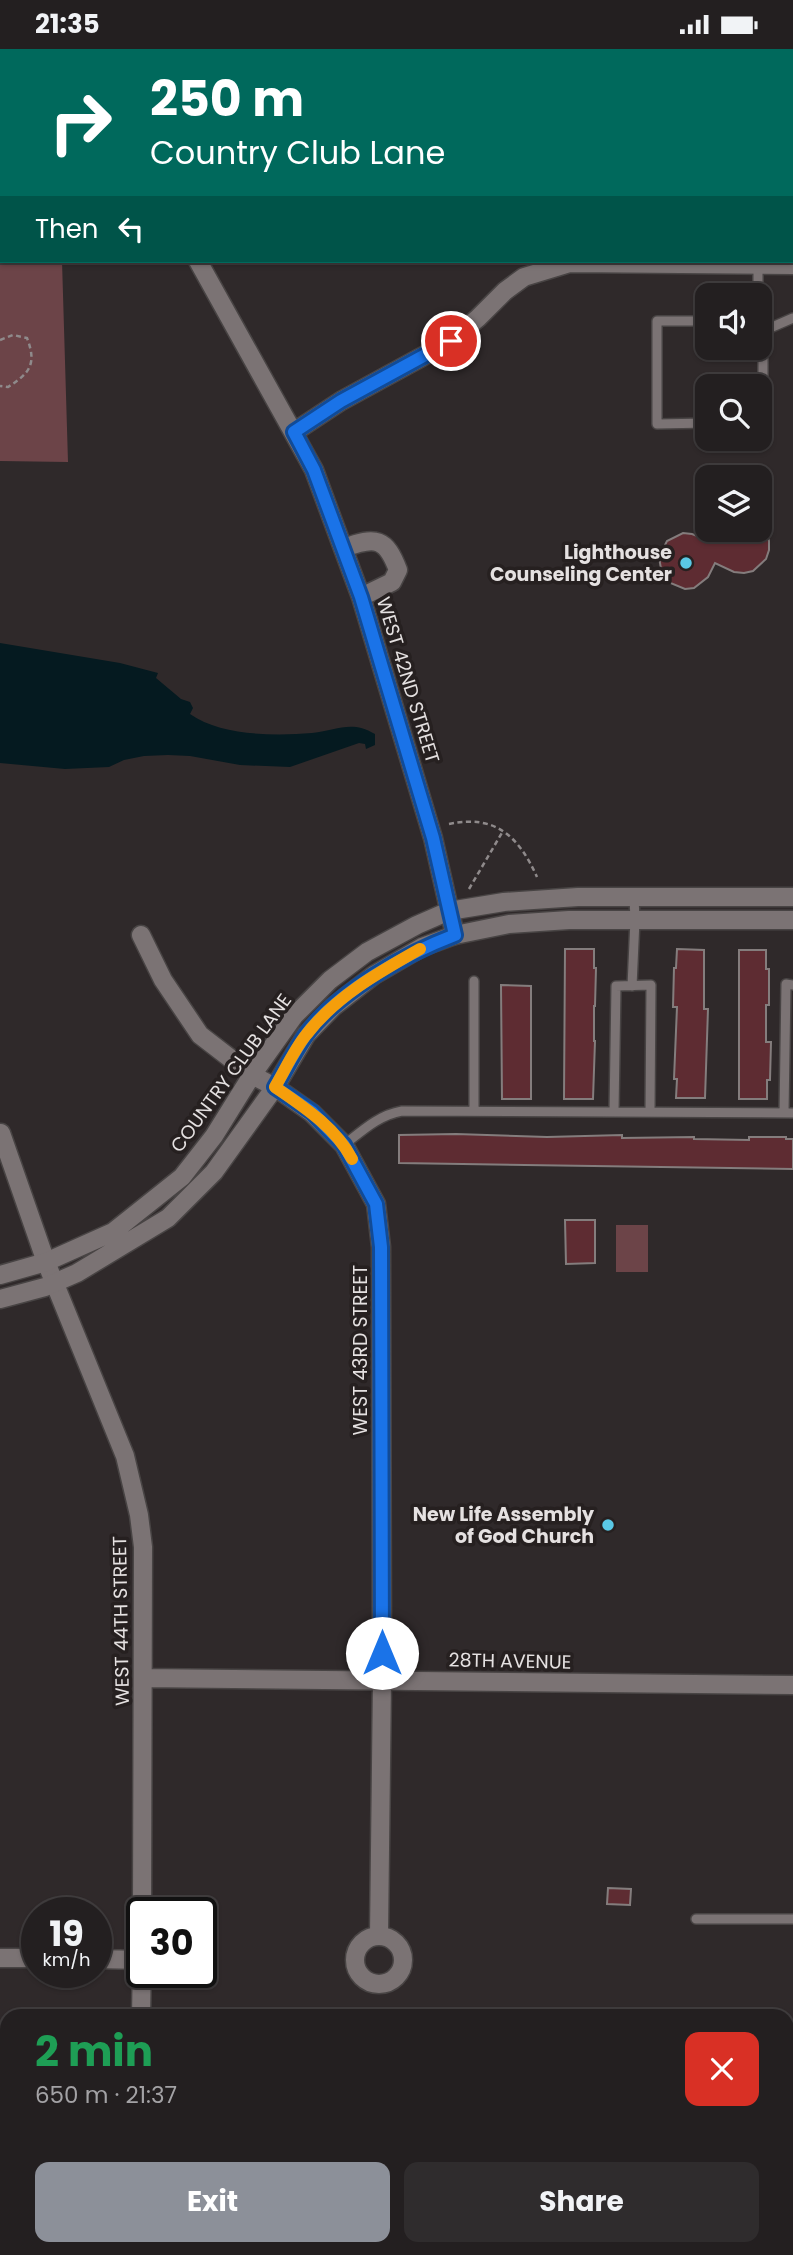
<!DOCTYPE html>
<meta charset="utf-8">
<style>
body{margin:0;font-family:Poppins,sans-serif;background:#2f2c2d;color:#f1f3f6;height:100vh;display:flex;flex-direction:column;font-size:26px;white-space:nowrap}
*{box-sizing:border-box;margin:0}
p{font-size:23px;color:#a3a2a5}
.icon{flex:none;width:38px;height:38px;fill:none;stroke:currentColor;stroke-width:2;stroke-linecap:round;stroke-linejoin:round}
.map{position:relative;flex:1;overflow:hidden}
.panel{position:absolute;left:0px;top:1960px;width:794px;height:247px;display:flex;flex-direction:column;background:#231f20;border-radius:21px 21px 0 0;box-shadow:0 2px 5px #0004,0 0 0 2px #403d3e}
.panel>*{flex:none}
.top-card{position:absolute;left:0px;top:0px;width:794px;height:214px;box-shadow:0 2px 5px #0004,0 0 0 2px #403d3e;background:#00695c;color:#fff;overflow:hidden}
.fabs{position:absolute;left:695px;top:234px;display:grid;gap:14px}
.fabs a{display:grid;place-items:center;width:77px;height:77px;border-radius:14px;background:#231f20;box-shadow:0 2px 5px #0004,0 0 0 2px #403d3e;font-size:35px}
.speed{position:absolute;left:21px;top:1848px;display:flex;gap:14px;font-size:35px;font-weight:700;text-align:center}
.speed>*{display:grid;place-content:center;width:91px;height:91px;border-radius:50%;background:#231f20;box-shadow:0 2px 5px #0004,0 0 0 2px #403d3e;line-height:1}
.speed small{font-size:18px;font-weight:400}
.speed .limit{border:4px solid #111;border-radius:10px;background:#fff;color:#111}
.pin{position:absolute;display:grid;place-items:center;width:60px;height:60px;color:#fff;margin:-30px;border:4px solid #fff;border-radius:50%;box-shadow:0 2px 7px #0007}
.me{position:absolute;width:77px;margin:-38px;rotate:0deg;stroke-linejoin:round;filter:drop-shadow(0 0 5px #0008)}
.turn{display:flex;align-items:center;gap:24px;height:147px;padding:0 35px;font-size:32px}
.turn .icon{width:91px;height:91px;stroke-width:2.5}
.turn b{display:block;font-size:49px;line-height:60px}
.then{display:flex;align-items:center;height:66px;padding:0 35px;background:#0003;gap:14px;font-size:26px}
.round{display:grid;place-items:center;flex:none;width:74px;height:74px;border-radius:14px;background:#2f2c2d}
.head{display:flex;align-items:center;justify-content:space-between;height:119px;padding:0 35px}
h1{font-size:42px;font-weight:700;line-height:52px;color:#1e9e55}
.button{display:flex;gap:14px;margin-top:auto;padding:14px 35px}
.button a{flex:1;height:80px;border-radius:14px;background:#8c9099;color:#fff;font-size:28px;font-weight:700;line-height:80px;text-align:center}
.button a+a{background:#2f2c2d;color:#f1f3f6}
.status{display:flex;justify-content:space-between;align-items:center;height:49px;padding:0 35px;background:#231f20;direction:ltr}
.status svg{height:19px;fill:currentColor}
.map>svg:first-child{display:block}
.green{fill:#6c4448}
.water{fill:#051a20}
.building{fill:#5e2c32;stroke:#847d7d;stroke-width:2}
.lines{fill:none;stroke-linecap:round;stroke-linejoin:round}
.service-casing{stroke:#484444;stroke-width:12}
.minor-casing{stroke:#484444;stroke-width:21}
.tertiary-casing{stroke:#484444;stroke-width:21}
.path{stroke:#8f8a8b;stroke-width:2.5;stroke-dasharray:5 3.5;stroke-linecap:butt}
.service{stroke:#7b7374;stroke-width:9}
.minor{stroke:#7b7374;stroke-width:18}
.tertiary{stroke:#7b7374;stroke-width:18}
.route-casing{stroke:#114b97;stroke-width:18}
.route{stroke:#1a73e8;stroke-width:12}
.slow{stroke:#f59e0b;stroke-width:12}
.poi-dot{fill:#5ac8e5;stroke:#262020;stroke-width:2.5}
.labels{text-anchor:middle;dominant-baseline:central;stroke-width:7;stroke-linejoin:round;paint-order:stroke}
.poi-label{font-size:19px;font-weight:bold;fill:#e5e1e1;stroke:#262020;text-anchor:end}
.street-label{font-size:19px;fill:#e5e1e1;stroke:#262020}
</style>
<div class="status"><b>21:35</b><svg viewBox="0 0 49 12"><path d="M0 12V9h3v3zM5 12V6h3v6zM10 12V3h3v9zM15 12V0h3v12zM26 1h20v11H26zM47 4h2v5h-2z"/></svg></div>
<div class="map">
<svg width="793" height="2206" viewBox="0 0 793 2206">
<rect width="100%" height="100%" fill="#2f292a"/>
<path class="green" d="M0,36H2V212H62L68,413L0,412Z
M616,1176H648V1223H616Z"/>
<path class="water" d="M0,594L120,614L158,624L156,629L181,650L190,653L193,659L190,665C221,687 275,687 312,684C338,681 351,671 375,685V696L366,700L365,695L359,694L290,718L240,716L190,707L168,706L144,707L124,711L109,718L65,720L0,714Z"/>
<path class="building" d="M719,481H766L769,492V501L766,510L753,522L744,524L734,523L715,514L708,528L694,539L685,540L668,533L662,526L659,508L667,492L683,484L692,485L712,493Z
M565,900H594V919H596L595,957H594V992H595L593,1050H564Z
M677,900L704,901V960H708L705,1049H676L677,1030H674L677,958H673L674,919H676Z
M739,901H766V920H769V956H766V993H771L770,1031H767V1050H739Z
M501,936L531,937V1050H502Z
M456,1085L547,1088L622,1086V1089L694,1088V1090L749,1091V1088H786V1090H793V1120L399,1114V1086Z
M565,1171H595V1214L566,1215Z
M608,1839L631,1840L630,1856L607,1855Z"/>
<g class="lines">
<defs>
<path id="service" d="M702,0V2
M758,247V216
M707,272H657V375L707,374
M760,373L763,372V282L793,269
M474,932V1062
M632,937L635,871L634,848
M614,1063L616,937L651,936L650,1063
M784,1064L786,935L793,936
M344,1096C363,1081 379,1066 402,1062L793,1064
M696,1870H793"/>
<path id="minor" d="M427,2V0
M0,27H2
M198,212L314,421L361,548L433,789L455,886
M294,383L341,352L451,292L478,269L505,242L524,228L570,214L793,216
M344,499C376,487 386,489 398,521L392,533L361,548
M141,886L163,931L200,986L252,1026L275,1038L312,1064L344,1096L376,1155L381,1198L382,1631L379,1886
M1,1084L46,1213L125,1407L139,1466L143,1498L142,1864
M143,1629L793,1636
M355 1911a24 24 0 1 1 48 0a24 24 0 1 1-48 0Z
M0,1909H37
M96,1910L142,1911
M141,1967L142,1911
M0,2161H7
M137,2206V2200"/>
<path id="tertiary" d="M0,1226L46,1213L113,1183L182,1128L214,1087L252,1026L294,967L330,931L367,903L417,876L449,862L504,853L578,848H793
M0,1250L45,1238L77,1224L168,1169L214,1123L275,1038L306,986L333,958L374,926L422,898L455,886L509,875L569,871H793"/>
</defs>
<use href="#service" class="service-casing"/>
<use href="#minor" class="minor-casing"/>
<use href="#tertiary" class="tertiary-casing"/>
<path class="path" d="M0,185H2
M0,291L13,286L27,289C37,315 30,324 8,338L0,337
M449,775C496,765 519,788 537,828
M469,840L503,782"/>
<use href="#service" class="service"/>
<use href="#minor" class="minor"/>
<use href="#tertiary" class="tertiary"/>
</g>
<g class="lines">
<defs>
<path id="route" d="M382,1604L381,1198L376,1155L344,1096L312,1063L275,1038C285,1021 294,1003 305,987C337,943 405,905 455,886L433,789L361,548L314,421L294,383L341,352L451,292"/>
</defs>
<use href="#route" class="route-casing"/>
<use href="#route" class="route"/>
<path class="slow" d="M352,1110C335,1078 304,1058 275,1038C285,1021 294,1001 306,986C335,948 379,923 420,900"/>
</g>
<g class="poi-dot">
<circle cx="686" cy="514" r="7"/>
<circle cx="608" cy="1476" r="7"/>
</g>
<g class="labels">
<g class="poi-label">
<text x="672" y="503">Lighthouse<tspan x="672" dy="22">Counseling Center</tspan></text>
<text x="594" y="1465">New Life Assembly<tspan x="594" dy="22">of God Church</tspan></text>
</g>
<g class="street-label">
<text transform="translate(408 631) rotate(73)">WEST 42ND STREET</text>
<text transform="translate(231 1024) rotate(-54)">COUNTRY CLUB LANE</text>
<text transform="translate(360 1301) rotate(-90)">WEST 43RD STREET</text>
<text transform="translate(121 1572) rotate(-91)">WEST 44TH STREET</text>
<text transform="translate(510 1612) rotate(1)">28TH AVENUE</text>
</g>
</g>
</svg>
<div class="fabs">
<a><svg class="icon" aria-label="sound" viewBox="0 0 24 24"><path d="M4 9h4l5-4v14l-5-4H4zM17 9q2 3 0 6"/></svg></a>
<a><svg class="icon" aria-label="search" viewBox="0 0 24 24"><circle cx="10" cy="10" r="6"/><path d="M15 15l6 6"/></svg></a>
<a><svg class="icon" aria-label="layers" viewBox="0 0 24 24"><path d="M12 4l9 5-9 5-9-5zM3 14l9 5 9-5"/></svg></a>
</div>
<div class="speed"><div>19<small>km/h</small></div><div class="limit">30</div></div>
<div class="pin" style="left:451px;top:292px;background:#d93025"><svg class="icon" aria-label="arrive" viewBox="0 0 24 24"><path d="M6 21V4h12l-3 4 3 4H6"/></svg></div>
<svg class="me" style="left:382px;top:1604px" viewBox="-20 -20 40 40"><circle r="19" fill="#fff"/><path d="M0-13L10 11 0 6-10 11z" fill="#1a73e8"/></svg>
<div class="top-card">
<div class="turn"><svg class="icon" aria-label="right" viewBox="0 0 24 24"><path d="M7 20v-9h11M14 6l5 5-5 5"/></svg><div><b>250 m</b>Country Club Lane</div></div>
<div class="then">Then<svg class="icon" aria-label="left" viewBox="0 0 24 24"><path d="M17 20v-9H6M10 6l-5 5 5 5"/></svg></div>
</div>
<section class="panel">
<div class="head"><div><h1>2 min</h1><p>650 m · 21:37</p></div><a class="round" style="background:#d93025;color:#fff"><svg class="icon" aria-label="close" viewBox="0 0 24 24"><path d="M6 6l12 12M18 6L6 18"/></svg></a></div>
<div class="button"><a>Exit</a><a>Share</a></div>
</section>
</div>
